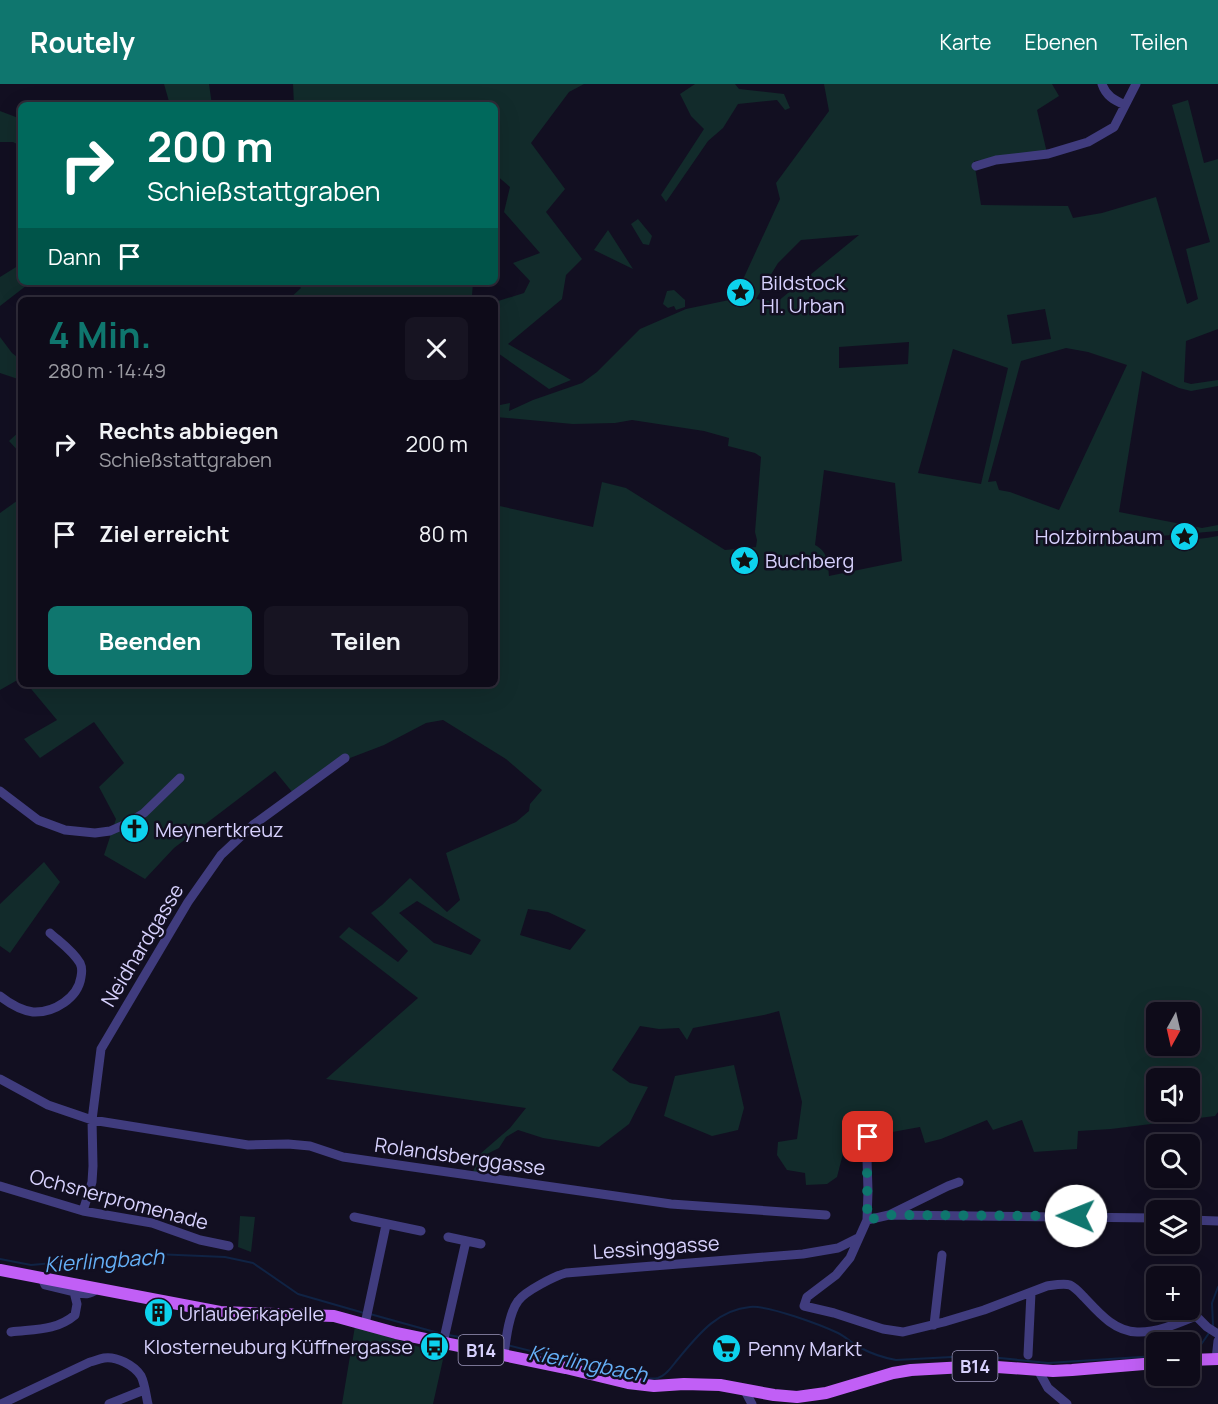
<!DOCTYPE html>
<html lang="de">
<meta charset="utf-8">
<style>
body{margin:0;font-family:Manrope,sans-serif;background:#171422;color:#f1f3f6;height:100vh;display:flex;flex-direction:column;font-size:22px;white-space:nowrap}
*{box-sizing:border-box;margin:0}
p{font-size:20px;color:#9b9ba2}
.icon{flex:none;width:33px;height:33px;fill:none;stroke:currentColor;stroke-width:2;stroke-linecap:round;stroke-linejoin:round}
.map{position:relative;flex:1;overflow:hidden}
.details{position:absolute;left:18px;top:213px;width:480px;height:390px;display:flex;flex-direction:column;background:#0e0b19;border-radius:9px;box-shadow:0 6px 24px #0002,0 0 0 2px #2e2b38}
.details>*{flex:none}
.guide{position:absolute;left:18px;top:18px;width:480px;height:183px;border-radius:9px;box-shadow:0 6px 24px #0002,0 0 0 2px #2e2b38;background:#00695c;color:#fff;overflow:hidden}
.needle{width:39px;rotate:188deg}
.fabs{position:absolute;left:1146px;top:918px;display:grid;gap:12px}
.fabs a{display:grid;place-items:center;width:54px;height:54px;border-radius:9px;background:#0e0b19;box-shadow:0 6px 24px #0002,0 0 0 2px #2e2b38;font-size:30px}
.pin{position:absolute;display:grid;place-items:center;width:51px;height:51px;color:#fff;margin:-26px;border-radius:12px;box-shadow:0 3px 9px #0006}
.me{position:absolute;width:66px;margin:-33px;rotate:271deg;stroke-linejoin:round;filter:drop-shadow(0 0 4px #0008)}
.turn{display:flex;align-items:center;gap:21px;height:126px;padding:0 30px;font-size:27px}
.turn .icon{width:78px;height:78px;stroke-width:2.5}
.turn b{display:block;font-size:42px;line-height:51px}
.then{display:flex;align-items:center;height:57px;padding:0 30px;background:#0003;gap:12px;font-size:22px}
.round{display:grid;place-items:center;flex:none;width:63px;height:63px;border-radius:9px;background:#171422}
.summary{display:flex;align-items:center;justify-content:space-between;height:102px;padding:0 30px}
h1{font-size:36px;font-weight:700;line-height:45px;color:#0f766e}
.primary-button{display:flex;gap:12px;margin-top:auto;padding:12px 30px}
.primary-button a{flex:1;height:69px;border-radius:9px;background:#0f766e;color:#fff;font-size:24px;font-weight:700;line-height:69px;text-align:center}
.primary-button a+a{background:#171422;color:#f1f3f6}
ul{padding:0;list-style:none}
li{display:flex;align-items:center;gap:18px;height:90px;padding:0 30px}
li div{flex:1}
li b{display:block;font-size:22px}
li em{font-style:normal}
header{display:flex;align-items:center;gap:36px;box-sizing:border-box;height:84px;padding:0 30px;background:#0f766e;color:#fff}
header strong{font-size:28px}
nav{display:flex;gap:33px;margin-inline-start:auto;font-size:21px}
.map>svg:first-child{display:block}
.green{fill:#122b2b;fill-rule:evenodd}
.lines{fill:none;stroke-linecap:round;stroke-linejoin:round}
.stream{stroke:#102344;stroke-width:2}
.minor{stroke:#403c7e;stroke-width:9}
.major{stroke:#c15ff6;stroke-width:12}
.route{stroke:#0f766e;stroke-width:10;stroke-dasharray:0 18}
.labels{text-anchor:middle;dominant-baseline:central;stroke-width:5;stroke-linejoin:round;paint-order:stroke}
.shield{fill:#120f21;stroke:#9c97bb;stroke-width:1.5}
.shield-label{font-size:18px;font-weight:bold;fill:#d7d1fd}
.poi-label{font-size:20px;fill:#d7d1fd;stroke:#120f21;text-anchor:start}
.street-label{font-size:20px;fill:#d7d1fd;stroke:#120f21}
.water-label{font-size:21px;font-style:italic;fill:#65b0f7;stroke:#120f21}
</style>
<header>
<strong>Routely</strong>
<nav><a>Karte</a><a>Ebenen</a><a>Teilen</a></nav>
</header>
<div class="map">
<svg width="1218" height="1320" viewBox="0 0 1218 1320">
<rect width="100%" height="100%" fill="#120f21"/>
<path class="green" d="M164,0H209L212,21H170Z
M293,0H584L569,8L531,59L565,105L546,128L582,175L566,191L562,215L508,260L571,296L549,305L495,267V218L524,209L530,197L513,179L540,169L504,128L510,103L495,90V21H460L459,16L447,21H294Z
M695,0H735L739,5L784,10L790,24L785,26L777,16L738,20L723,44L708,57L666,118L661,111L704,45L691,32L680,10Z
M824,0H1052L1059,12L1037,26L1047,69L974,77L981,121L1068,122L1073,134L1102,129L1156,113L1187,220L1198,215L1186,165L1210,158L1172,21L1188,16L1204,79L1218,75V245L1186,257L1184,298L1191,300L1218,296V302L1191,307L1179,304L1142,287L1119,428L1202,444L1218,441V447L1160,452L1151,450L1149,454C1170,458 1197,456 1218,452V1028L1215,1032L1111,1045L1078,1047L1077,1065L1034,1068L1022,1036L993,1046L987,1036L941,1055L925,1059L920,1043L870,1052L863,1068L856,1043L849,1046L837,1093L827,1100L806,1101L805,1089L787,1086L777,1071L778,1058L797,1055L802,1018L779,927L764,931L693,944L687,956L679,944L659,945L640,942L612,986L630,999L648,1003L629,1040L599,1063L543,1054L518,1046L506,1053L499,1064L485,1071L477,1088H473L480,1070L510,1044L526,1024L326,995L418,914L339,853L349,843L398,878L408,867L371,829L382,821L410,794L447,828L460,816L446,769L516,738L529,727L530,720L542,706L506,675L443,636L426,639L384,661L350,674L336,684L293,709L275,687L174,764L145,795L104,771L116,735L99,703L124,679L94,638L40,674L24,655L57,636L27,600H495V421L593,443L602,398L626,404L725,466L756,463L757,456L755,448L761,373L755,369L728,362L729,354L704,347L632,336L615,339L573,340L496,333H495V322L510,319L509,327L533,316L582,299L597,288L640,245L686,225L734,215L780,115L776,99L829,27ZM859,151L777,218L756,215L778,179L801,156ZM1045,225L1051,255L1012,260L1007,231ZM909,258L908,280L839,284V263ZM1066,264L1088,268L1127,281L1059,426L1010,408L999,406L996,397L988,398L1021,277ZM953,265L1008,284L981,400L918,389ZM824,386L895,399L902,477L829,492C828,478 828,468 815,461ZM417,817L481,856L471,871L434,859L399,829ZM528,825L548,828L586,846L570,866L520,851ZM1156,928H1190V962H1156ZM1156,994H1190V1028H1156Z
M0,27L21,35V62L13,58H0Z
M638,135L652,152L649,161L643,160L631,140Z
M608,146L633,185L594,166Z
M21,180V198H31L0,222V193Z
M297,198H473L472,212L478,216H288L301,204Z
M674,206L685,216V223L676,226L674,222L668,224L663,220L667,207Z
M0,253L12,269L21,276V296L0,289Z
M21,346V370L9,357Z
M21,414V594L0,606V429Z
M44,778L60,798L10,869L0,862V820Z
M734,981L744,1024L738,1046L712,1052L664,1032L675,992Z
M240,1132L255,1133L251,1168L238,1163Z
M355,1242L444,1271L433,1320H342Z"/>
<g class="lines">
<path class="stream" d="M0,1175L31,1181L155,1170L225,1173L253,1179L298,1210L364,1229
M370,1230L442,1250
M1212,1244L1213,1241L1212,1219L1218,1203
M448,1251L501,1260
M507,1261L631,1292C639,1293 650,1296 658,1294C667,1291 672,1282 678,1275C698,1251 717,1226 750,1223C768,1221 821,1241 838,1249C846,1253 853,1260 861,1264C872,1270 885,1274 896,1276L970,1272L1000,1274L1048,1279L1156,1272
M1190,1267L1200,1262L1209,1249"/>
<path class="minor" d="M1102,0C1106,12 1114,16 1125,21
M976,82L996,76L1048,70L1088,58L1114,43L1136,0
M0,707L38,736L65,746L95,749L110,747L126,740L144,729L180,694
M0,912C10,920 20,926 33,928C54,929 78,914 81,893C82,888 82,883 80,879C73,867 60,858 50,849
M0,995L48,1021L92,1036L248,1061L288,1060L310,1062L343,1073L671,1120L826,1131
M868,1053L867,1075L868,1107L867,1136L850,1174L836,1191L807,1213L804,1222L834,1229L883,1245L903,1248L944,1238L984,1226L1047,1202C1054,1201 1064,1199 1070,1201C1076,1204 1080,1209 1084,1213C1099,1229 1114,1247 1137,1248C1156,1249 1179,1239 1196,1232L1207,1243L1218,1250
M0,1102L83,1127L152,1139L200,1156L229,1162
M83,1127L92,1098L93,1082L92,1036L101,965L188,818L221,771L253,741L345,674
M891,1130L948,1102L959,1098
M354,1133L421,1147
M867,1136L889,1131L1156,1134
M1190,1136L1218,1137
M448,1153L481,1160
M74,1208C84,1210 88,1212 97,1205
M1190,1215L1194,1219L1196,1232
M365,1240L386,1141
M934,1241L942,1171
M11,1248C35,1245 56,1247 75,1231L77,1220L74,1208L45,1201L42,1194
M443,1259L466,1157
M504,1271C506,1255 509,1229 518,1217C525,1207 555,1192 566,1189L803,1170L838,1164L858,1154
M1028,1271L1031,1209
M1216,1275L1218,1257
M1038,1286L1048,1304L1067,1320
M744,1305L752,1320
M1,1320L90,1278C94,1277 99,1275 104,1274C116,1272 134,1281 141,1292C145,1300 146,1312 148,1320
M109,1320L144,1306"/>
<path class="major" d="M0,1186L220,1228L334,1232L396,1249L566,1284L628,1299L654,1302L684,1300L720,1301L774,1311L797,1313L826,1309L893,1289L911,1286L983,1282L1053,1287L1072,1286L1156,1279
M1190,1276L1218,1275"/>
</g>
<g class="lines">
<path class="route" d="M868,1053C866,1081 868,1108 867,1136L889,1131L1076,1132"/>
</g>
<defs>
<symbol id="sight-disc" viewBox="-11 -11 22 22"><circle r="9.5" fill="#0dd2ed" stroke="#120f21"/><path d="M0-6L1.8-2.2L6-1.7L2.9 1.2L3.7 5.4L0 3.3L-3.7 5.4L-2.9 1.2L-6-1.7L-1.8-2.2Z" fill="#111"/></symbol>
<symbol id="church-disc" viewBox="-11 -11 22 22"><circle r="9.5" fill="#0dd2ed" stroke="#120f21"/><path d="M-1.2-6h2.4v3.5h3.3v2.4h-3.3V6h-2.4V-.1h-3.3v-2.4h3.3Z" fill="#111"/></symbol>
<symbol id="building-disc" viewBox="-11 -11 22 22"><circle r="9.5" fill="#0dd2ed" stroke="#120f21"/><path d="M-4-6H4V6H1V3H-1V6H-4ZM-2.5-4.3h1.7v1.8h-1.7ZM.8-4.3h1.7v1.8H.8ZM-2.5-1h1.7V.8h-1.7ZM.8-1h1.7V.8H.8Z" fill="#111"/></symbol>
<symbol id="bus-disc" viewBox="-11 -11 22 22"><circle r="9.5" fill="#0dd2ed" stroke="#120f21"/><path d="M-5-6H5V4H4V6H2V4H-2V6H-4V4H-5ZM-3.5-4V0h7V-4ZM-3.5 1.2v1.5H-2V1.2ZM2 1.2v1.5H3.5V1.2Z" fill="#111"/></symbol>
<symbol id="supermarket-disc" viewBox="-11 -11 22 22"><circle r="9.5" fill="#0dd2ed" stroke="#120f21"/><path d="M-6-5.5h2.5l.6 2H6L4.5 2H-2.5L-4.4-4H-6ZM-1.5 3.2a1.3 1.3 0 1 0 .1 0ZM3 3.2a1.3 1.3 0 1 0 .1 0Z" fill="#111"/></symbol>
</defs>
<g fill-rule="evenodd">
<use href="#sight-disc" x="724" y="192" width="33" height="33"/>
<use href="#sight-disc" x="1168" y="436" width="33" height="33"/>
<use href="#sight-disc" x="728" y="460" width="33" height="33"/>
<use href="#church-disc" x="118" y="728" width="33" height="33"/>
<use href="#building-disc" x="142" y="1212" width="33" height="33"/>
<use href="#bus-disc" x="418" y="1246" width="33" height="33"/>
<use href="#supermarket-disc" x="710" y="1248" width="33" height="33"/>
</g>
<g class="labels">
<g class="shield">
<rect x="458.5" y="1251" width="45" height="30" rx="4.5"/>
<rect x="952.5" y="1267" width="45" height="30" rx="4.5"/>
</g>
<g class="shield-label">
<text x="481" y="1266">B14</text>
<text x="975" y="1282">B14</text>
</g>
<g class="poi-label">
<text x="761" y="198">Bildstock<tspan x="761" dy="23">Hl. Urban</tspan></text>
<text x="1163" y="452" text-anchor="end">Holzbirnbaum</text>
<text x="765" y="476">Buchberg</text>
<text x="155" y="745">Meynertkreuz</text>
<text x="179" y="1229">Urlauberkapelle</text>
<text x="413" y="1262" text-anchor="end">Klosterneuburg Küffnergasse</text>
<text x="748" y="1264">Penny Markt</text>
</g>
<g class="street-label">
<text transform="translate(142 861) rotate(-59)">Neidhardgasse</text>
<text transform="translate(460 1072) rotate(8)">Rolandsberggasse</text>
<text transform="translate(119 1115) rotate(15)">Ochsnerpromenade</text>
<text transform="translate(656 1163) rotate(-4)">Lessinggasse</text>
</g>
<g class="water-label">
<text transform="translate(104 1176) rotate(-4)">Kierlingbach</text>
<text transform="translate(588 1279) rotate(11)">Kierlingbach</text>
</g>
</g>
</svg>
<div class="fabs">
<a><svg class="needle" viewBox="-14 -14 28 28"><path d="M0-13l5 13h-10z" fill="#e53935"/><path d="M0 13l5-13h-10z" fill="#9b9ba2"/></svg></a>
<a><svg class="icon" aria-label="sound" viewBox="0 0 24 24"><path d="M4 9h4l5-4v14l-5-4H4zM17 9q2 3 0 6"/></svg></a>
<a><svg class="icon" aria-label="search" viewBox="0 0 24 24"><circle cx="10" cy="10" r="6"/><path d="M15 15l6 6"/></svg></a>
<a><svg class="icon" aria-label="layers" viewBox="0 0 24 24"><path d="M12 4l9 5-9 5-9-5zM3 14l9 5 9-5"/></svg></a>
<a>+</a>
<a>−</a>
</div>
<div class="pin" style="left:868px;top:1053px;background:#d93025"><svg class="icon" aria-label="arrive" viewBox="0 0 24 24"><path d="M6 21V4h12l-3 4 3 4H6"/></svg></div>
<svg class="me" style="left:1076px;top:1132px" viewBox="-20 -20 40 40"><circle r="19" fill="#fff"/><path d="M0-13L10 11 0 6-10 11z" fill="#0f766e"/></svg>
<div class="guide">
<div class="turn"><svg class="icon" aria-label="right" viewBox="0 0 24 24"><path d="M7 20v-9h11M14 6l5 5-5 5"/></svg><div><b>200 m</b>Schießstattgraben</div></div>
<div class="then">Dann<svg class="icon" aria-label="arrive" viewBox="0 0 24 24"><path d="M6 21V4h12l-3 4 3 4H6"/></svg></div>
</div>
<section class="details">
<div class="summary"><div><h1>4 Min.</h1><p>280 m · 14:49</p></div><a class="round"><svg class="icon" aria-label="close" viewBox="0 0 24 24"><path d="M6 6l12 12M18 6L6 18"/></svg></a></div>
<ul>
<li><svg class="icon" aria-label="right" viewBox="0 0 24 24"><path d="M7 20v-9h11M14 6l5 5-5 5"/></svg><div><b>Rechts abbiegen</b><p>Schießstattgraben</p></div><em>200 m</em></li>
<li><svg class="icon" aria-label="arrive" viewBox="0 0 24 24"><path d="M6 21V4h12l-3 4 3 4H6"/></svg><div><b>Ziel erreicht</b></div><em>80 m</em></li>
</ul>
<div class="primary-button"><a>Beenden</a><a>Teilen</a></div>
</section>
</div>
